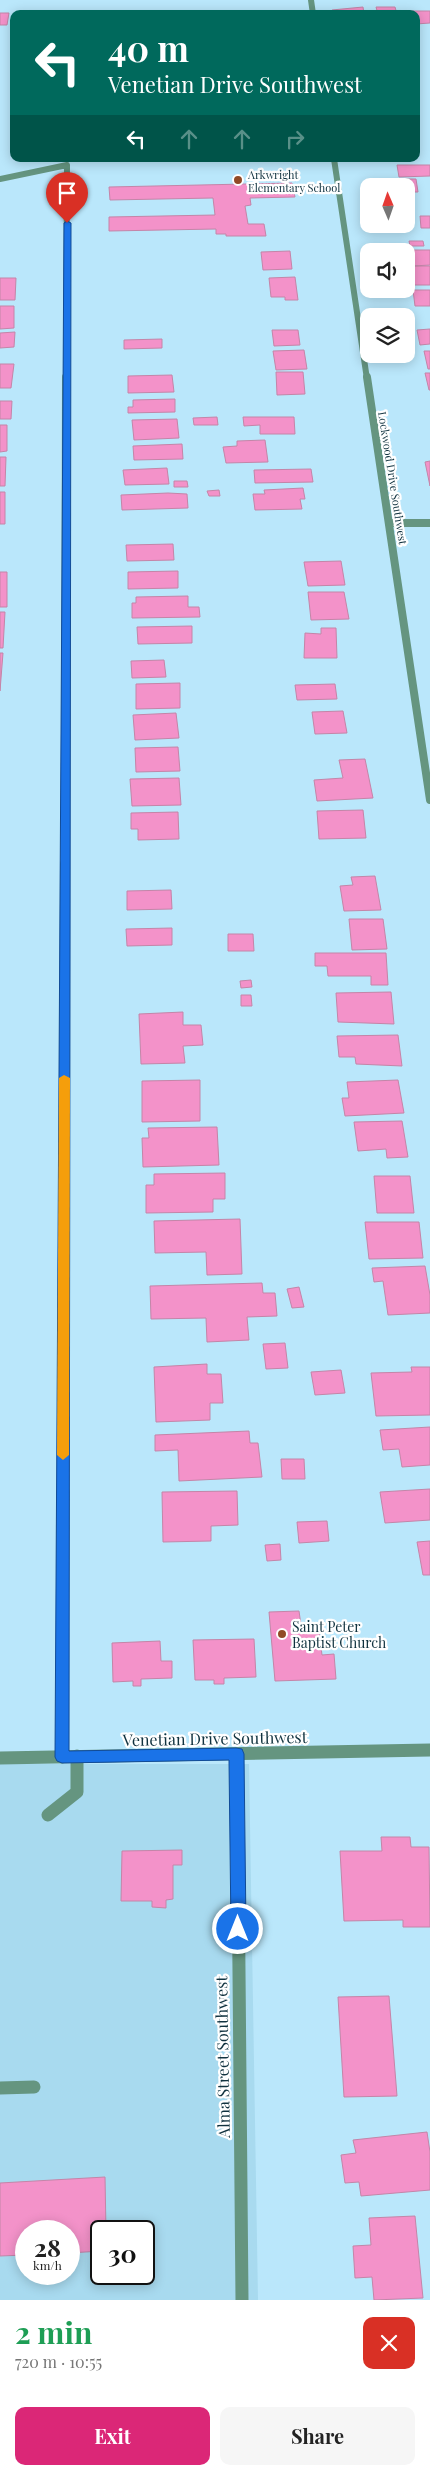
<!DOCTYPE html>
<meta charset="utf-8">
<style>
body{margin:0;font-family:"Playfair Display",serif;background:#f6f6f6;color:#222;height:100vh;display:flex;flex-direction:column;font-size:19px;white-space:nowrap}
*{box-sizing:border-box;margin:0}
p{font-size:16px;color:#767676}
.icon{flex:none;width:28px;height:28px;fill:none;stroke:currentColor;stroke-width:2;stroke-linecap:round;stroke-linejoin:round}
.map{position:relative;height:2300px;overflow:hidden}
.sheet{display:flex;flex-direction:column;background:#fff;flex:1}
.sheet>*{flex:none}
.top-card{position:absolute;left:10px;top:10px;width:410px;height:152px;border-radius:10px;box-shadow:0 2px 12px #0003;background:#00695c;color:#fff;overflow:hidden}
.needle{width:32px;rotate:358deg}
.fabs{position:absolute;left:360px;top:178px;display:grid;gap:10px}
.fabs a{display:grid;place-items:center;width:55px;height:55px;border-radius:10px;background:#fff;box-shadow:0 2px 12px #0003;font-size:25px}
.speed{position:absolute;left:15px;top:2220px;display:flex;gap:10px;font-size:25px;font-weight:700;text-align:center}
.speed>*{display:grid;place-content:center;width:65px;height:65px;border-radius:50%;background:#fff;box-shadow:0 2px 12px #0003;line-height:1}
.speed small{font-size:12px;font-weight:400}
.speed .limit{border:2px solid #111;border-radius:8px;background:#fff;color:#111}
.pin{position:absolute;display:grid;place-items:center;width:42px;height:42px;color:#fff;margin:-51px -21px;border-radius:50% 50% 50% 0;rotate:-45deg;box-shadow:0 0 5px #0007}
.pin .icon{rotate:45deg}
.me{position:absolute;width:55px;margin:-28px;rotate:0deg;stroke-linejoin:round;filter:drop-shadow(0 0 4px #0008)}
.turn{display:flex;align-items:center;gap:18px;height:105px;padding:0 15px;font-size:22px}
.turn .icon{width:65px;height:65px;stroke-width:2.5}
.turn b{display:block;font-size:35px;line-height:42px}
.lanes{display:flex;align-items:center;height:48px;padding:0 15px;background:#0003;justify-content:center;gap:25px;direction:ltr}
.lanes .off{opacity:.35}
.round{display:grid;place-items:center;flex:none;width:52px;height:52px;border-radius:10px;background:#f6f6f6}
.summary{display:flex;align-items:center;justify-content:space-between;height:85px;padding:0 15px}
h1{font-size:30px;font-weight:700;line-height:38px;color:#1e9e55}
.button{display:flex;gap:10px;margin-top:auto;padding:10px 15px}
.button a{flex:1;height:58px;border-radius:10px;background:#db2777;color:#fff;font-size:20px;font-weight:700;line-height:58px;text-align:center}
.button a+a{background:#f6f6f6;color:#222}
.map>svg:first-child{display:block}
.built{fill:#a8daef;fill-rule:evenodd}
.building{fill:#f392c9;stroke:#c485a8}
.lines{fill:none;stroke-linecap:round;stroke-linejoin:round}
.service{stroke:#659580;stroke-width:13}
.minor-far3{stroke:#659580;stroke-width:6}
.minor-far2{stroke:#659580;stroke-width:8}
.minor-far1{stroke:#659580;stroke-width:10}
.minor{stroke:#659580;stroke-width:13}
.tertiary{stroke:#659580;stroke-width:13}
.route{fill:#1a73e8;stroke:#114b97}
.slow{fill:#f59e0b}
.poi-dot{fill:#914a26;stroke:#fff;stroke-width:2}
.labels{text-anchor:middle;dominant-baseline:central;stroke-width:4.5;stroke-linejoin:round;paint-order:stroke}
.far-poi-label{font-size:11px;fill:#10323f;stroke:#fff;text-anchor:start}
.far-street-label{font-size:11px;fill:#10323f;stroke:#fff}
.poi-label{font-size:14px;fill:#10323f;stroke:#fff;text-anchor:start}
.near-street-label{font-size:16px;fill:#10323f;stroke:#fff}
</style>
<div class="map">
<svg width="430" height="2300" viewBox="0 0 430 2300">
<rect width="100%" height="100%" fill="#bae7fb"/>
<path class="built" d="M0,1764H249L258,2300H0ZM26,2231H69V2274H26ZM101,2231H144V2274H101Z"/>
<path class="building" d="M363,7L364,14H333L332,10Z
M376,7H395L397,14H378Z
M286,11L287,14L259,12Z
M407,11H430V23L416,24V14H408Z
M0,13H9L7,25H0Z
M397,165H430V176L399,177Z
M392,179H416L418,192H406V186H392Z
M292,183L295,197L250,198L251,205L245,206L248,224H264L266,236H226V234H216V229L109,231V217L215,215L213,198L110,200L109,187Z
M420,216H430V228H421Z
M409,241H423L424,246H410Z
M411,250H430V265L413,266Z
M290,251L292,269L263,270L261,252Z
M409,266H430V285H413Z
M295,277L298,300H285V297H271L269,278Z
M0,278H16L15,300H0Z
M413,290H430V306H415Z
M0,306H14V328L0,329Z
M430,329V344L420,345L417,330Z
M272,330H298L300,345L274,346Z
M15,332L14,347L0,348V333Z
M162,339V348L124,349V340Z
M304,350L307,369L276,370L273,351Z
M424,351H430V369H428Z
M0,364H14L11,388H0Z
M276,372H303L305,394L277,395Z
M425,373H430V390H429Z
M172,375L174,392L128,393V376Z
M175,399V412L128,413V407H133V400Z
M0,401H12L11,419H0Z
M217,417L218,425H194L193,418Z
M243,417H294L295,434H260V425L244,426Z
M177,419L179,438L134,440L132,420Z
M0,425H7V451L0,452Z
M265,440L268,462L226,463L223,447L237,446V441Z
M182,444L183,459L134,460L133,446Z
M0,457H6L5,486H0Z
M430,461V486L425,462Z
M167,468L169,484L125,485L123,470Z
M311,469L313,482L255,483L254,470Z
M174,481H187L188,487H174Z
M303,488L305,499H300L302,509L255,510L253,494H265L264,490Z
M219,490L220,496H209L207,491Z
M0,492H5V524H0Z
M168,493L187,494L188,508L122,510L121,495Z
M173,544L174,560L127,561L126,545Z
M341,561L345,585L308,586L304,562Z
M178,571V588L128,589V572Z
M0,572H7V607H0Z
M308,592H344L349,619L311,620Z
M188,596V607H199L200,617L132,618V603H136V597Z
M0,612H5L3,648H0Z
M192,626V643L138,644L137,627Z
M321,628H336L337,658H304L305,633L321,634Z
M0,653H3L0,691Z
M164,660L166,677L132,678L131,661Z
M180,683V708L136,709V684Z
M335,684L337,699L297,700L295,685Z
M343,711L347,733L315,734L312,712Z
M176,713L179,738L135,740L133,715Z
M178,747L180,771L136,772L135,748Z
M365,759L373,798L317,801L314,780L343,778L339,760Z
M179,778L181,805L132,806L130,779Z
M363,810L366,838L319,839L317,811Z
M178,812L179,839L138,840V829H131V813Z
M375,876L381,910L344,911L340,886L353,885L351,877Z
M171,890L172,909L127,910V891Z
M349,919H383L387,949L352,950Z
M172,928V945L127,946L126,929Z
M228,934H253L254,951H228Z
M315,953H386L388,985H371V976H328L327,966H315Z
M251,980L252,987L241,988L240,981Z
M391,992L394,1024L338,1022L336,993Z
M241,995H251L252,1006H241Z
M183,1012V1025H201L203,1045L183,1046L185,1063L141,1064L139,1014Z
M398,1035L402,1066L356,1064L355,1057H339L337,1036Z
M200,1080V1121L142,1122V1081Z
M398,1080L404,1113L345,1116L342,1098H349L347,1082Z
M402,1121L408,1157L387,1158L386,1149L358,1151L354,1122Z
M217,1127L219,1165L143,1167L142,1138H149L148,1128Z
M225,1173V1199H213V1212L146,1213V1185H154V1174Z
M374,1176H410L414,1213H377Z
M240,1219L242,1274L207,1275L206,1252L155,1253L154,1221Z
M365,1222H419L423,1258L369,1259Z
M425,1266L430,1295V1313L388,1315L383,1281L374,1282L372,1268Z
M262,1283L263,1293H275L277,1316L247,1317L249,1340L207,1342L206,1318L151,1319L150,1286Z
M299,1287L304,1307L292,1308L287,1289Z
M285,1343L288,1368L266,1369L263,1344Z
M207,1364V1374H221L223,1403H210V1420L156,1422L154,1367Z
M411,1367H430V1415L376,1416L371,1373L412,1372Z
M341,1370L345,1393L315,1395L311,1372Z
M430,1427V1465L402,1467L399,1449L383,1450L380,1430Z
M249,1431L250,1443H258L262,1477L179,1481L178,1450L155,1451V1435Z
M281,1459H304L305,1479H282Z
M430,1489V1520L385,1523L380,1492Z
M237,1491L238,1525L211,1526V1541L163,1542L162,1492Z
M327,1521L329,1541L299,1543L297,1522Z
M430,1541V1575H423L417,1542Z
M280,1544L281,1560L267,1561L265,1545Z
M299,1611L301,1625L318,1624L322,1655L334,1654L336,1679L275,1681L269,1612Z
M254,1639L256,1677L224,1678V1684H214V1680H195L193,1640Z
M160,1641L161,1661H172V1678L141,1679V1686H133V1681L113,1682L112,1643Z
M381,1837H410L411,1847H429L430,1927H403V1920L344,1921L340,1851H382Z
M182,1850V1865H173V1899L166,1900V1908L152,1907V1901H121L122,1851Z
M389,1996L397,2096L344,2097L338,1997Z
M427,2132L430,2152V2190L361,2196L359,2182L345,2183L341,2155L356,2153L353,2140Z
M105,2177L106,2231H101V2251L69,2253V2231H26V2255L0,2256V2183Z
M415,2216L423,2298L374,2300L372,2277L355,2278L353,2246L371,2245L369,2218Z"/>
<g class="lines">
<path class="service" d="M48,1815L77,1792V1756
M0,2088L34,2087"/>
<path class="minor-far3" d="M311,0L313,14
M334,159L367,379
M0,179L67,165L66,379"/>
<path class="minor-far2" d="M367,377L430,800
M389,523H430
M65,866L66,377"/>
<path class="minor-far1" d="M63,1493L65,864"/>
<path class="minor" d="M237,1754L242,2300
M62,1757L63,1492"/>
<path class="tertiary" d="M0,1758L430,1750"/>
</g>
<path class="route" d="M67,221L71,223L69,1751L236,1748L242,1749L244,1754L246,1929L244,1934L238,1936L233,1934L231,1929L229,1760L62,1763L57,1761L55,1757L64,223Z"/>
<path class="slow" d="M64,1075L70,1078L69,1455L63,1460L57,1455L59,1078Z"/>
<g class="poi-dot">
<circle cx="238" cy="180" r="5"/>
<circle cx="282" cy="1634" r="5"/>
</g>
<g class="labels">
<g class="far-poi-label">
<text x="248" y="174">Arkwright<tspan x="248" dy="13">Elementary School</tspan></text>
</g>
<g class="far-street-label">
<text transform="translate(393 478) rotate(81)">Lockwood Drive Southwest</text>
</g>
<g class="poi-label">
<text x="292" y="1626">Saint Peter<tspan x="292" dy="16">Baptist Church</tspan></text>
</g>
<g class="near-street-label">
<text transform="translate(215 1738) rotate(-1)">Venetian Drive Southwest</text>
<text transform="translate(222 2057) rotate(-91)">Alma Street Southwest</text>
</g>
</g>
</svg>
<div class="fabs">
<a><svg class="needle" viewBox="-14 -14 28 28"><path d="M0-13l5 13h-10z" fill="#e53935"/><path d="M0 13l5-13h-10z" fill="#767676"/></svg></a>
<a><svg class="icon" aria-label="sound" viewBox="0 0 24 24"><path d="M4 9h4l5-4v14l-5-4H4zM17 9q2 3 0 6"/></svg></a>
<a><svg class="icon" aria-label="layers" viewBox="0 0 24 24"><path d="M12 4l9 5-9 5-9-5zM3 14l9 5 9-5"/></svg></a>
</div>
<div class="speed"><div>28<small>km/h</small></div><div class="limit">30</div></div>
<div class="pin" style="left:67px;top:223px;background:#d93025"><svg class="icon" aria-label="arrive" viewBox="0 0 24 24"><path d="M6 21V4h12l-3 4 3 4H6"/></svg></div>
<svg class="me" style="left:238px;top:1929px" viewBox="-20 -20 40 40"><circle r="17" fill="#1a73e8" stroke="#fff" stroke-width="3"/><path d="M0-11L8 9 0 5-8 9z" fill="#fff"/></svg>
<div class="top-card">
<div class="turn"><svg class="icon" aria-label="left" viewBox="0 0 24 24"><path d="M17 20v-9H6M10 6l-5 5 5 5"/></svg><div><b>40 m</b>Venetian Drive Southwest</div></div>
<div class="lanes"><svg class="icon" aria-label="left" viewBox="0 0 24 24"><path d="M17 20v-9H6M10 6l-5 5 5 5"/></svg><svg class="icon off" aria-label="ahead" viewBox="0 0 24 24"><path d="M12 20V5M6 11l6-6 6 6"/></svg><svg class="icon off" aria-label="ahead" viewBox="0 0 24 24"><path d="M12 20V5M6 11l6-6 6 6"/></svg><svg class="icon off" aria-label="right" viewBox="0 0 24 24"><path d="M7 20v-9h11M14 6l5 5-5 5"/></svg></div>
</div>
</div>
<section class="sheet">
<div class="summary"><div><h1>2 min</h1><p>720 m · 10:55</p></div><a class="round" style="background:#d93025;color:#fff"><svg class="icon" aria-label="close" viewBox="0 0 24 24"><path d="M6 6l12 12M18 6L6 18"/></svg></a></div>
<div class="button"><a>Exit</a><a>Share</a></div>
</section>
